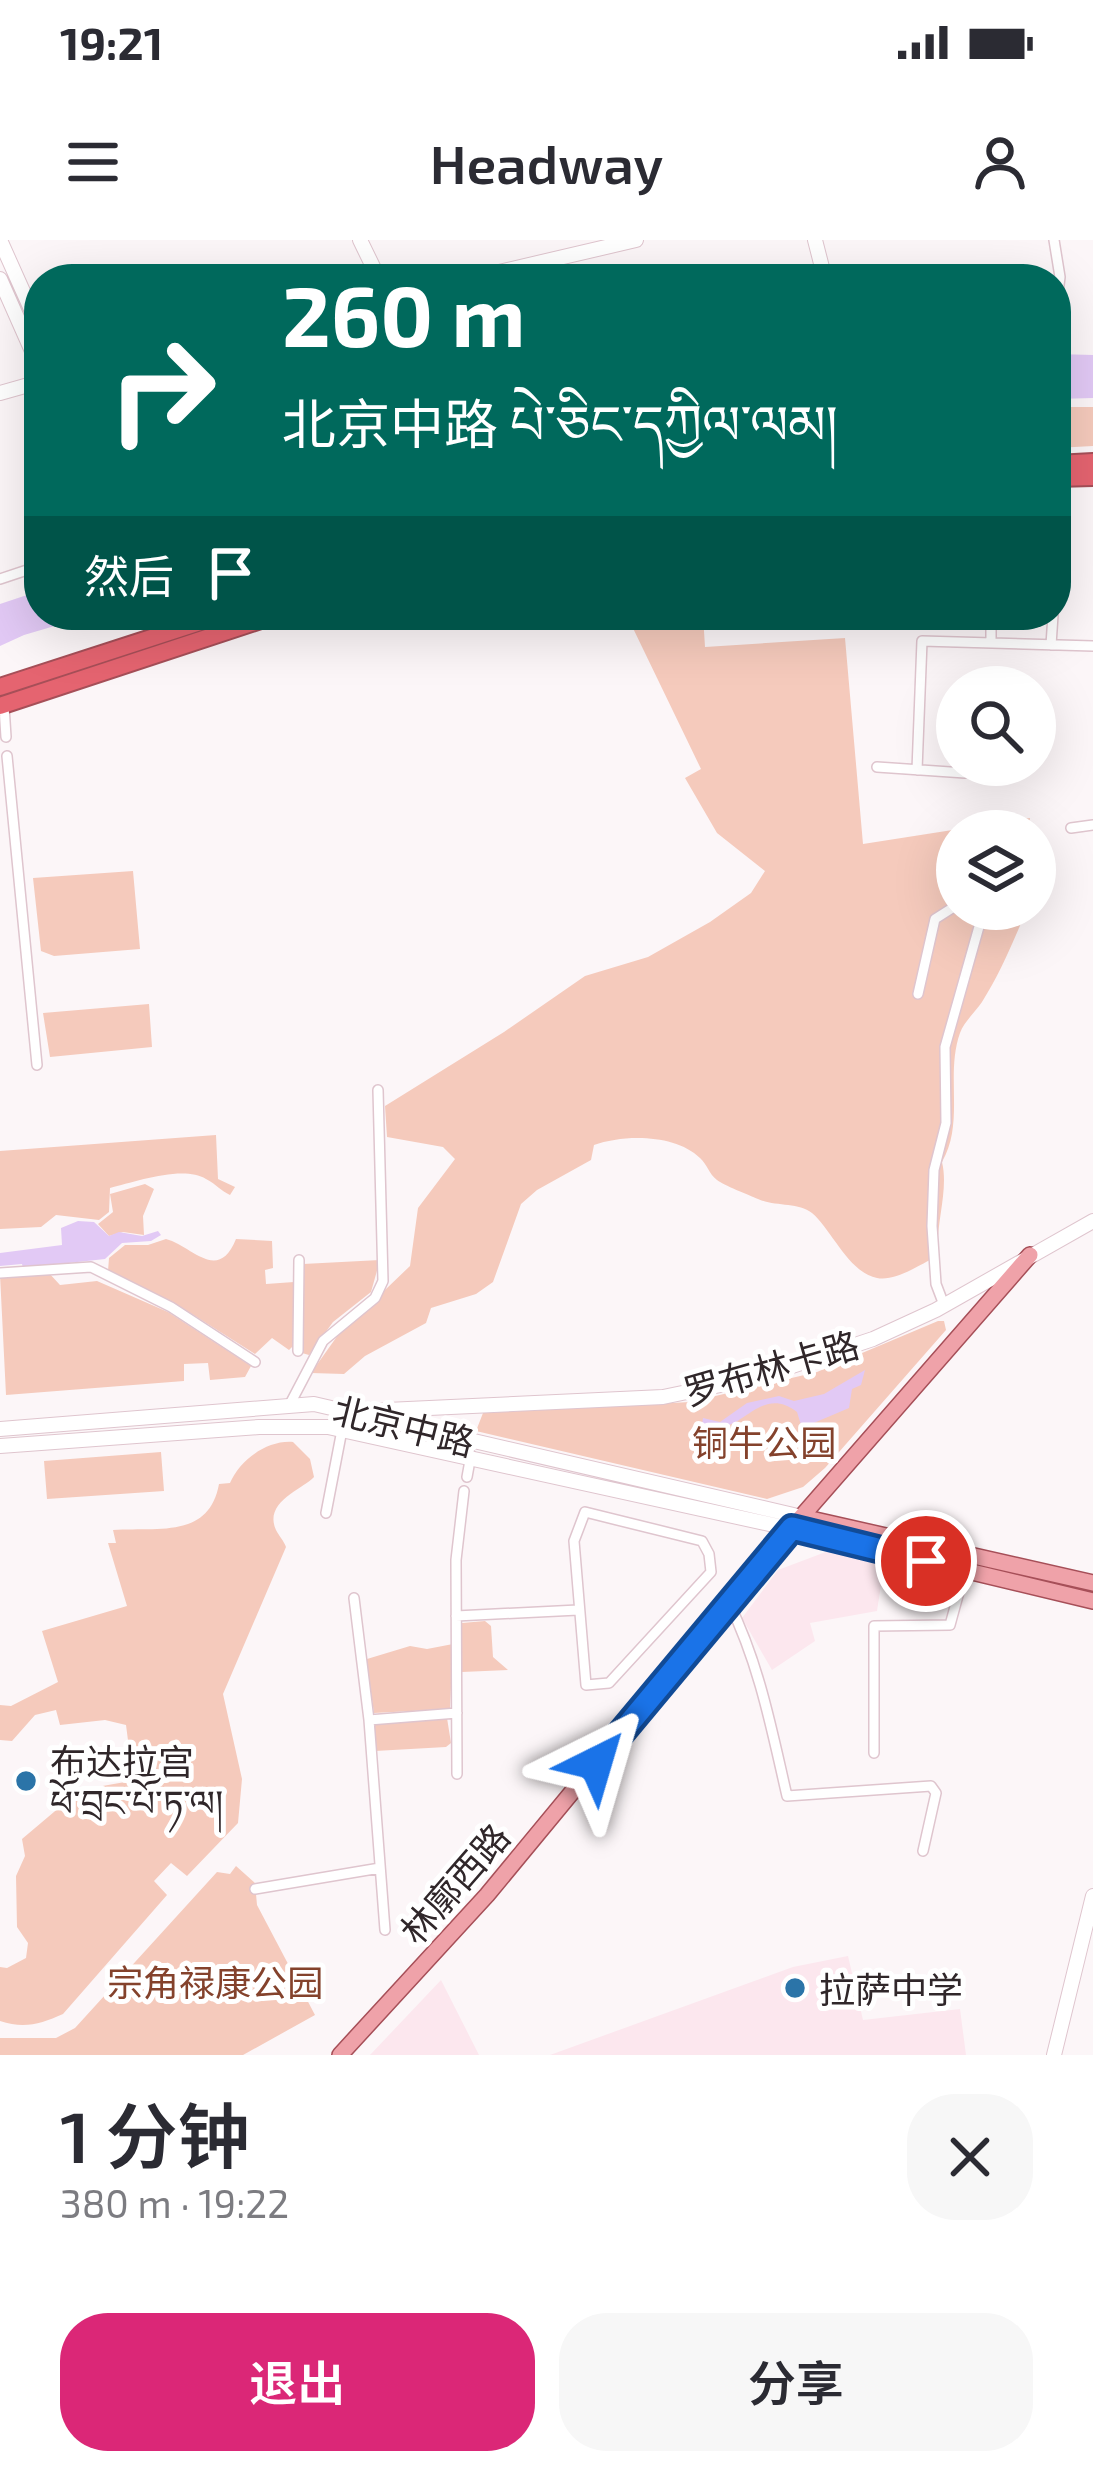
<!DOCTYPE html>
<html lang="zh">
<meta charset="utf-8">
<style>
body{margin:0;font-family:"Exo 2","Noto Sans SC","Noto Serif Tibetan",sans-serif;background:#f7f7f7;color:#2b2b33;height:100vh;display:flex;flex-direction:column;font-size:45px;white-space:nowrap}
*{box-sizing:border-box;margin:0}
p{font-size:39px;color:#7c7c81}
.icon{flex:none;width:66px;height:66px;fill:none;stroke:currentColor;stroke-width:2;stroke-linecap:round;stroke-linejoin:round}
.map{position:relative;height:1815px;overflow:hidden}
.panel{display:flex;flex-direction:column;background:#fff;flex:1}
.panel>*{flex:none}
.banner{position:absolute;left:24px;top:24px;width:1047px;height:366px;border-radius:48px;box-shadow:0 12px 48px #0002;background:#00695c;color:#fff;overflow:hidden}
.buttons{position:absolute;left:936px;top:426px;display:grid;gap:24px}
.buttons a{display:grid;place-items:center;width:120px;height:120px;border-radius:50%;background:#fff;box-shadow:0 12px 48px #0002;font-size:60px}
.pin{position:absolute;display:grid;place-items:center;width:102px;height:102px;color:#fff;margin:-51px;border:6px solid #fff;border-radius:50%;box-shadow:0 3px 12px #0007}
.me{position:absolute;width:132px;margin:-66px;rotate:40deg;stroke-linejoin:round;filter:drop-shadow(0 0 9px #0008)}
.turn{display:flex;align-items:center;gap:42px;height:252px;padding:0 60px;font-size:54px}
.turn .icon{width:156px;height:156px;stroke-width:2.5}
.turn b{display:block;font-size:84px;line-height:102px}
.then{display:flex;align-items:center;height:114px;padding:0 60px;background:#0003;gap:24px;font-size:45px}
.round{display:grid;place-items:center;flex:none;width:126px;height:126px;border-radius:48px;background:#f7f7f7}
.head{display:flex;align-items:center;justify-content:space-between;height:204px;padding:0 60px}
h1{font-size:72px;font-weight:600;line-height:90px}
.cta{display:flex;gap:24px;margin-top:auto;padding:24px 60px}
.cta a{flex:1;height:138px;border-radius:48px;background:#db2777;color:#fff;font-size:48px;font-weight:600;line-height:138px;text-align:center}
.cta a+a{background:#f7f7f7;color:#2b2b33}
.status{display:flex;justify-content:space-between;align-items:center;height:84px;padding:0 60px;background:#fff;direction:ltr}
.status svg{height:33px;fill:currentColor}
header{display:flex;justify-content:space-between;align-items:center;height:156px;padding:0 60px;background:#fff;font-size:54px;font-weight:600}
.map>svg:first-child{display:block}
.built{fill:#fce7ee}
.green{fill:#f5cabc}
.water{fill:#e2c9f5}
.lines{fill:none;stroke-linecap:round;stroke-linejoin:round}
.street-casing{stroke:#dfc5ce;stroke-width:12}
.secondary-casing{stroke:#dfc5ce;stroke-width:16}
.primary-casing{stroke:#a64f58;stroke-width:18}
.highway-casing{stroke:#a64f58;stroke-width:20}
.street{stroke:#fff;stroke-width:9}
.secondary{stroke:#fff;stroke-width:14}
.primary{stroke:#efa2a9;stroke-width:15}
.highway{stroke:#e56470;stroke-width:16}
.route-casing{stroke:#114b97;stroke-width:30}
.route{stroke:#1a73e8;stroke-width:21}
.poi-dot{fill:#2b74a8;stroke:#fff;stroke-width:4.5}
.labels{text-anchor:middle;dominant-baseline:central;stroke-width:10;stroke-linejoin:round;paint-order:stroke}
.street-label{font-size:36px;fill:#30272a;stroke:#fff}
.park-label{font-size:36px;fill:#84422c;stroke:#fff}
.poi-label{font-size:36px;fill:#30272a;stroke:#fff;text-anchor:start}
</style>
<div class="status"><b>19:21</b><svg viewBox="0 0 49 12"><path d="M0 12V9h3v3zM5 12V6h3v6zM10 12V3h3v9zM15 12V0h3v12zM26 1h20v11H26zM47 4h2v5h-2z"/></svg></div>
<header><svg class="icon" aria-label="menu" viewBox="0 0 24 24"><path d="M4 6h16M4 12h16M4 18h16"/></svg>Headway<svg class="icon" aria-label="person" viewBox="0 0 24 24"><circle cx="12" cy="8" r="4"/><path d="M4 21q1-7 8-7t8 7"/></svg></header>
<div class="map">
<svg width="1093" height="1815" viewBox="0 0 1093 1815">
<rect width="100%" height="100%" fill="#fcf6f8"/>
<path class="built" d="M831,1310L885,1319L877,1371L810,1383L815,1401L772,1430L742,1378L778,1330Z
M848,1716L863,1780L960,1769L966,1815H550L793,1727Z
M441,1740L479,1815H370Z"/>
<path class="green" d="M1056,167H1093V206L1056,208Z
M633,375H703L705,407L845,398L863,604L1030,578L1028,591H957V669H1027C1014,700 1000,734 982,762C975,772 964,782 960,793C945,835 965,882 942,922C949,951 935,985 938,1016C922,1023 896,1042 877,1038C848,1032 832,990 812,973C798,962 775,967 758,959C749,955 723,945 717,940C709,934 707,924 700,918C676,894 624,894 594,905L591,920L537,950L521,964L493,1042L476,1054L431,1068L426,1083L365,1116L344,1134L311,1133L338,1095L410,1026L418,968L455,919L443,907L387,897L385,866L504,792L585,736L648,717L710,682L751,653L765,631L717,593L685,538L701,529L630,382Z
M133,631L140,709L54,716L41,711L33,638Z
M149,764L152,807L50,817L43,773Z
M216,895L218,939L235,947L230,955C221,951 216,944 206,939C183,925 135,942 110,948L109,972L99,980L56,975L41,987L0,989V911Z
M145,944L154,949L143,976L144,995L123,992L109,996L98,984L113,972L110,954Z
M166,999C191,1005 218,1044 236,999L272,1001L273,1028L265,1030L266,1044L294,1042V1105L289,1110L272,1098L255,1114L173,1062L108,1031L109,1018L125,1005H148Z
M380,1020L371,1052L333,1082L309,1115L302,1113L303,1024Z
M48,1032L60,1045L97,1041L168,1072L251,1126L245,1137L210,1140L208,1123L184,1124V1141L6,1155L0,1035Z
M938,1081H944L946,1090L825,1228L803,1247L767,1259L476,1191L483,1173L690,1162L817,1132Z
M293,1202L310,1219L314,1237C303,1249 263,1262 276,1290C279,1296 284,1301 286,1307L223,1454L242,1539L238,1583L187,1636L171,1623L154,1641L167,1655L63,1774C41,1784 24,1789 0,1781V1727L7,1728L26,1718L28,1703L17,1687L16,1636L25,1616L22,1599L80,1550L125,1542L144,1527L137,1510L129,1508L126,1485L105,1480L60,1485L56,1470L35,1475L12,1501L0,1500V1465L11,1466L58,1442L42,1391L127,1366L108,1303H116L113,1290C158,1287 209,1299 219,1244L230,1243C240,1220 267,1200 293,1202Z
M161,1212L164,1251L47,1259L44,1221Z
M485,1381L491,1386L493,1417L508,1430L462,1432V1383Z
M453,1404L450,1469L374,1473L364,1405L367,1419L410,1406L427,1409Z
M447,1478L451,1503L446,1507L375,1511L373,1489L376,1483Z
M236,1626L255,1643L257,1665L315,1775L243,1815H0V1798H56L75,1788L217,1632L230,1634Z"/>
<path class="water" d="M1056,114L1093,115V158L1056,159Z
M39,351V375H92L24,395L0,406V364Z
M78,981L94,982L109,996L119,992L142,996L158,991L161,995L151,1001L122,1003L105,1019L23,1028L22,1024L0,1026V1013L62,1005L61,988Z
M865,1130L861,1145L852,1149L849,1168L802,1188L797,1172C757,1141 739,1204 702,1184L703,1178L720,1182L747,1163L779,1156L794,1161L824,1154Z"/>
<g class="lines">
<defs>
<path id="street" d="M1054,0L1060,37L1056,69
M1056,304L1059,237
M0,339L39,326
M991,375V403
M1051,405L1053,375
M4,466L6,497
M7,516L37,825
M877,527L965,533
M917,530L922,401L1093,406
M1071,588L1093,585
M918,754L935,679L957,665
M0,1033L91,1027L171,1067L255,1122
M944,1065L936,1044L932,986L934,930L946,883L945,807L984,669
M298,1111L299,1020
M290,1164L323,1101L375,1058L383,1041L378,850
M467,1237L471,1215
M585,1272L702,1301L709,1314L711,1332L609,1443L586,1445L574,1301Z
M326,1273L342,1190
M354,1358L369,1480L385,1690
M729,1363C759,1423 772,1491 787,1556L931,1546L936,1553L923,1611
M456,1376L578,1370
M369,1480L457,1473
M874,1513V1386L950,1385L965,1330
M457,1534L456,1320L464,1251
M255,1649L380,1628"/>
<path id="secondary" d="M0,0L39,87
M360,0L379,39
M815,0L825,39
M0,39L39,127
M469,39L636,0
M0,153L39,142
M365,1171L663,1157L759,1137L873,1099L936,1070L1093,981
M0,1189L314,1164L802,1277
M0,1206L259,1187H328L792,1289
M1054,1815L1093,1656"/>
<path id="primary" d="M802,1277L1093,1343
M792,1289L1093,1361
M340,1815L487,1655L768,1315L1030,1015"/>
<path id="highway" d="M1056,224L1093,222
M1056,238L1093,237
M0,447L222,375
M0,466L276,375"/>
</defs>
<use href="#street" class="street-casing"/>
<use href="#secondary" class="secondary-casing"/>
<use href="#primary" class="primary-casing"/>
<use href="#highway" class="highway-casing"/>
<use href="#street" class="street"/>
<use href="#secondary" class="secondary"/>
<use href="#primary" class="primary"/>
<use href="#highway" class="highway"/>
</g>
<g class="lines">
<defs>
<path id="route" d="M596,1523L792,1288L926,1321"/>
</defs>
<use href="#route" class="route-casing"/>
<use href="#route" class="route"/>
</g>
<g class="poi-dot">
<circle cx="26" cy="1541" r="12"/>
<circle cx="795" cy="1748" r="12"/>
</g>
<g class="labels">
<g class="street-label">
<text transform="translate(771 1127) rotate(-16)">罗布林卡路</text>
<text transform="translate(404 1185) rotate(14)">北京中路</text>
<text transform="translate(454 1643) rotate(-49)">林廓西路</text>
</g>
<g class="park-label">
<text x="764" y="1201">铜牛公园</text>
<text x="215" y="1741">宗角禄康公园</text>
</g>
<g class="poi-label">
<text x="50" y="1520">布达拉宫<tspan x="50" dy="41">ཕོ་བྲང་པོ་ཏ་ལ།</tspan></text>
<text x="819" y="1748">拉萨中学</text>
</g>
</g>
</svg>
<div class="buttons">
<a><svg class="icon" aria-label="search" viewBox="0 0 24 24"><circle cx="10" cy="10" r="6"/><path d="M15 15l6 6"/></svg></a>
<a><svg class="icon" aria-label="layers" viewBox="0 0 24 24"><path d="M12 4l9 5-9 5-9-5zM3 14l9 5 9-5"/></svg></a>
</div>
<div class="pin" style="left:926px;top:1321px;background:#d93025"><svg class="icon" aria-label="arrive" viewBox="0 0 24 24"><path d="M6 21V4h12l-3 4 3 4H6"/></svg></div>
<svg class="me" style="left:596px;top:1523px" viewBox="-20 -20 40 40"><path d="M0-17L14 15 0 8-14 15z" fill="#1a73e8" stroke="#fff" stroke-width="4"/></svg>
<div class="banner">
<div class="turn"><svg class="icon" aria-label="right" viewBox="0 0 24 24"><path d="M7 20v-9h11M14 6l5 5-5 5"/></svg><div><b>260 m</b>北京中路 པེ་ཅིང་དཀྱིལ་ལམ།</div></div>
<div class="then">然后<svg class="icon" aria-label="arrive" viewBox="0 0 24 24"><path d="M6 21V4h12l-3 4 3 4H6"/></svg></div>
</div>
</div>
<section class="panel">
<div class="head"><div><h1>1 分钟</h1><p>380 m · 19:22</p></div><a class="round"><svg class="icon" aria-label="close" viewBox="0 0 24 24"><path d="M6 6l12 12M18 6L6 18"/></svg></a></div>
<div class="cta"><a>退出</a><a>分享</a></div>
</section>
